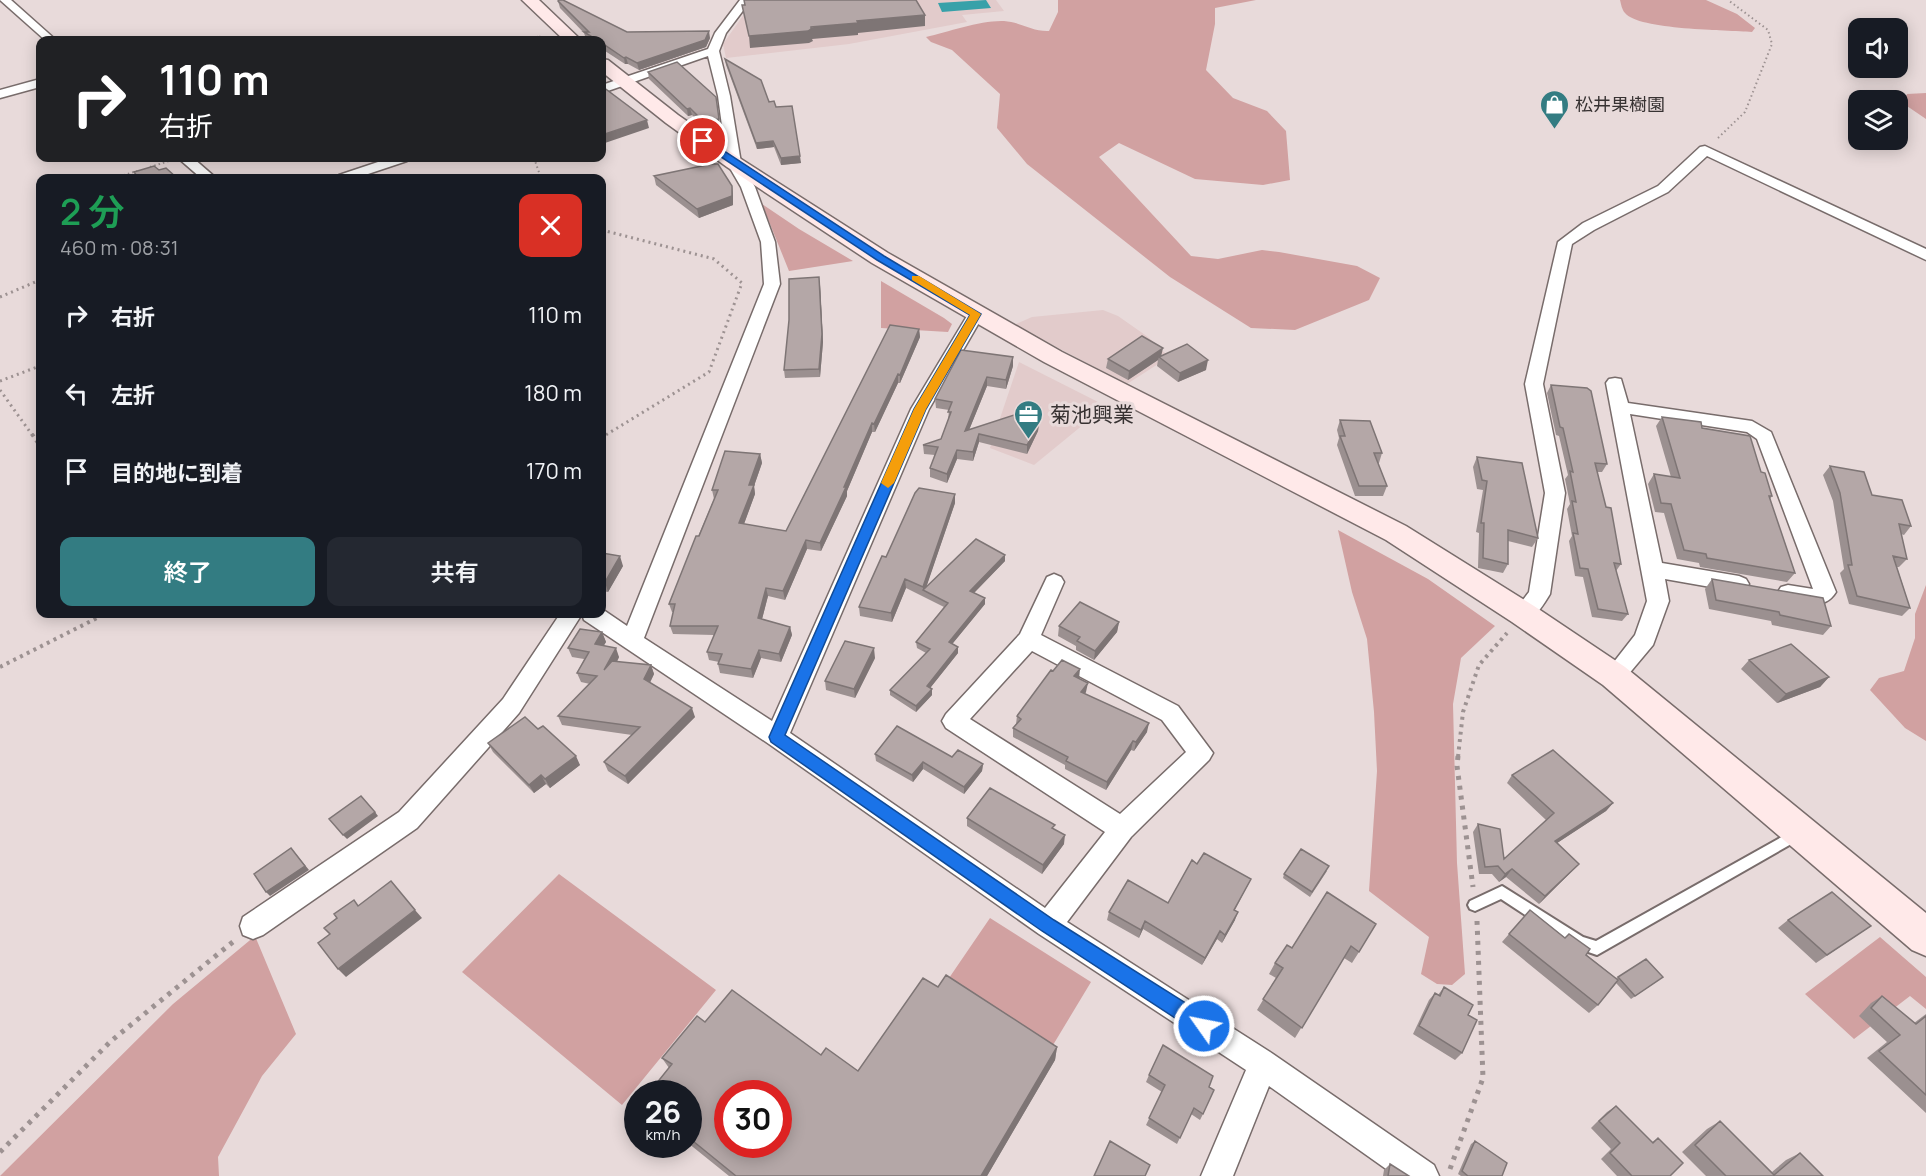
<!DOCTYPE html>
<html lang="ja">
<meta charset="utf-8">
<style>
body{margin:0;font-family:Manrope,"Noto Sans JP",sans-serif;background:#242831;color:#f1f3f6;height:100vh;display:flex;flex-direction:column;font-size:22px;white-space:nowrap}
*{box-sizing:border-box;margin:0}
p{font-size:20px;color:#9ea1a6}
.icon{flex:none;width:33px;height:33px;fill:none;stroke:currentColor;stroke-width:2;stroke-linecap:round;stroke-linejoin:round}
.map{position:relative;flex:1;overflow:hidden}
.details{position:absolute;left:36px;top:174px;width:570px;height:444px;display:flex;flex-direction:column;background:#171b24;border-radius:12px;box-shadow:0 3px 15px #0003}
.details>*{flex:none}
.hud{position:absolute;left:36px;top:36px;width:570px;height:126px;border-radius:12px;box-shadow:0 3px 15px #0003;background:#202124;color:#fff;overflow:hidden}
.buttons{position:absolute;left:1848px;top:18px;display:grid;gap:12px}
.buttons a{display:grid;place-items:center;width:60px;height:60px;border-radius:12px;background:#171b24;box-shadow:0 3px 15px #0003;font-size:30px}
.speed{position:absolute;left:624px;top:1080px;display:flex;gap:12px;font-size:30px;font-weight:700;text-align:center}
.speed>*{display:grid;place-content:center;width:78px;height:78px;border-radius:50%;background:#171b24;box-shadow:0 3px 15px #0003;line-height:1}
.speed small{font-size:15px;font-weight:400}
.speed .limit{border:9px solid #d22;background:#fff;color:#111}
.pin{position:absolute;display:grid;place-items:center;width:51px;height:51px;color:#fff;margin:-26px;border:3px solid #fff;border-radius:50%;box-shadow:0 2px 6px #0007}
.me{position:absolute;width:66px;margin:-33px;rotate:303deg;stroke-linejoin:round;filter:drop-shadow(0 0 4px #0008)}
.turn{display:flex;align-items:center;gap:21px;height:126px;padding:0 24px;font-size:27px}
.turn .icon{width:78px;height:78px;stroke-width:2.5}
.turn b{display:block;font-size:42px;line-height:51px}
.round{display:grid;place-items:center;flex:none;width:63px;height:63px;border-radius:12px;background:#242831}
.summary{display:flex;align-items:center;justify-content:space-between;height:102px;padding:0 24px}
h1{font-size:36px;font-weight:600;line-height:45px;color:#1e9e55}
.primary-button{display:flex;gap:12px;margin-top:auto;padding:12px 24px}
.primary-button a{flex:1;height:69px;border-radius:12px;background:#337c82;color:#fff;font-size:24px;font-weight:600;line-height:69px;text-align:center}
.primary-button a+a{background:#242831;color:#f1f3f6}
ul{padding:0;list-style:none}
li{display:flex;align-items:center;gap:18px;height:78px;padding:0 24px}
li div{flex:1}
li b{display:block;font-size:22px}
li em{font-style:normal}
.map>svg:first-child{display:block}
.built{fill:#e2cbcb}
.green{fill:#d1a1a1}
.water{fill:#37a1a9}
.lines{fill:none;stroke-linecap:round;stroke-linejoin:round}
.lane-casing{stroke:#786c6b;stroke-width:4}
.street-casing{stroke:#786c6b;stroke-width:3}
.secondary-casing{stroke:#786c6b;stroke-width:3}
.path-far3{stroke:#9d9292;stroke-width:2;stroke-dasharray:1.5 3;stroke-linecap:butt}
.path-far2{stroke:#9d9292;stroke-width:3;stroke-dasharray:2 4;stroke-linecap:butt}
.path-far1{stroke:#9d9292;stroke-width:4;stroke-dasharray:3 4.5;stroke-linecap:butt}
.path{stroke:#9d9292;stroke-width:5;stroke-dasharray:4 6;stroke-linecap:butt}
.lane{fill:#fff;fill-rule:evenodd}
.street{fill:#fff;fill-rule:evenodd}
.secondary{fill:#ffe9e9;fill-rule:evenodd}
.wall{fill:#9b9090}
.shaded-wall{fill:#7e7575}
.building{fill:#b4a7a7;stroke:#7e7575;stroke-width:1.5;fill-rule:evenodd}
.route{fill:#1a73e8;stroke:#114b97;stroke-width:1.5}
.slow{fill:#f59e0b}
.labels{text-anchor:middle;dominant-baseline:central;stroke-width:6;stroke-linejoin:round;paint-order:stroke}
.far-poi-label{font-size:18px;fill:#373232;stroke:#e8dada;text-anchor:start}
.poi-label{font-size:21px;fill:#373232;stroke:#e8dada;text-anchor:start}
</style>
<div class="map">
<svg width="1926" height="1176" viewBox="0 0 1926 1176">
<rect width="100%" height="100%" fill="#e8dada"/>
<path class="built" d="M754,0H996L1004,11L962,15L967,22L849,44L726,58L723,44Z
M1103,310L1118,316L1148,337L1169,357L1127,384L1014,325L1032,317Z
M1019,362L1106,406L1034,465L990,448Z"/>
<path class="green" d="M1058,0H1256L1215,8V24L1206,70L1233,98L1267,111L1286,131L1290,180L1263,185L1195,179L1119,143L1099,157L1191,256L1218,259L1262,250L1279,252L1357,266L1380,278L1369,300L1295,330L1251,328L1170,277L1027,164L997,128L1000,94L952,50L931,42L926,37C948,32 981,20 1004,21C1020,22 1033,32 1049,31L1058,12Z
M1620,0H1706L1737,14L1755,28L1752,32C1728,30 1638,30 1625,13C1622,10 1621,4 1620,0Z
M1926,93V119L1904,104L1907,94Z
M762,204L799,229L853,261L789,271Z
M881,281L944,318L952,324L948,332L881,328Z
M1338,530L1428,579L1495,626L1461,658L1453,704L1457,863L1465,974L1452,985L1437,984L1421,974L1429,937L1369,891L1377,771L1374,712L1367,639L1352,592Z
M1926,585V741L1905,728L1870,690L1879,678L1904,671L1915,638V614Z
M559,874L716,990L622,1105L462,972Z
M990,918L1091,982L1050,1050L947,981Z
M255,936L296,1034L262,1076L218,1157L219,1176H0L173,1004Z
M1880,937L1926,977V1009L1910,996L1854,1039L1805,994Z"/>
<path class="water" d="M986,0L991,8L942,12L938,3Z"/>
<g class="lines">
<defs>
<path id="lane" d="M1796,829L1800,831L1802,835L1800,839L1597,955L1574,947L1501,899L1475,911L1470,909L1468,905L1470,901L1502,886L1583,937L1596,941Z"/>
<path id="street" d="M0,0H11L56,40H45Z
M740,0H751L726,33L719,51L730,96L741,163L755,187L775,242L780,284L644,638L772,721L911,409L970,311H982L984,314L929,409L790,733L1045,908L1105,832L946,728L942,721L946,714L1020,634L1047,577L1054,574L1061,577L1064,582L1041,635L1178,706L1213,753L1209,760L1131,837L1067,922L1273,1054L1434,1165L1439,1176H1396L1269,1086L1233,1176H1201L1246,1070L1039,934L769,744L584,620L582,614L519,713L417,828L263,935L253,939L243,935L240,926L243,917L399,812L503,699L560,614H602V609L627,626L764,284L761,242L741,187L727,163L718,96L708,56L602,93V85L708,49L715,33ZM1032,651L1162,720L1186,752L1120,814L970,719Z
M40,79V87L0,98V90Z
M1705,146L1926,249V260L1707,156L1668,192L1594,230L1572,244L1543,384L1565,493L1550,594C1542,607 1532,625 1515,620L1512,614L1529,592L1545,493L1525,384L1558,242L1583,223L1658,186L1700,147Z
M178,158H193L216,178H201Z
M390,158H409L407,161L356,178H337L339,175Z
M1615,378L1621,379L1628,403L1752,421L1771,432L1836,592C1824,612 1798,604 1781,599L1777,593L1781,587L1788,585L1813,589L1757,439L1747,432L1630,414L1662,563L1739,576L1746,579L1749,584L1746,589L1739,592L1665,579L1669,601L1653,645L1622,682L1614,685L1606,682L1603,676L1635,635L1647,601L1606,383L1609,379Z"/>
<path id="secondary" d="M522,0H539L581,40H564Z
M602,59L608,60L678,115L741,159L888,253L1062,352L1406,526L1534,606L1625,667L1926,913V956L1912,950L1603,685L1512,622L1386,540L1044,362L872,263L727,167L666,123L602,72Z"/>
</defs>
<use href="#lane" class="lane-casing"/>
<use href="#street" class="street-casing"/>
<use href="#secondary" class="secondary-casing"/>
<path class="path-far3" d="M525,40L538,36
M536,40L542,35
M1718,138L1745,112L1772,44L1768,30L1728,0
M534,158L541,178
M150,167L169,161
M115,178L137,171"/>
<path class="path-far2" d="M602,230L714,259L742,283L709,372L604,436
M0,297L40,280
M0,381L40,366
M0,390L33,436"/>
<path class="path-far1" d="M32,434L40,446
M602,437L606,434
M0,667L105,614
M1458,757L1463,712L1479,665L1507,633"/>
<path class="path" d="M1458,756L1457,766L1473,887
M0,1152L111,1041L234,941
M1450,1169L1483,1078L1477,921"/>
<use href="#lane" class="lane"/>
<use href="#street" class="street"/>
<use href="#secondary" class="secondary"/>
</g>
<path class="wall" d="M558,1L627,32L710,38L706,47L639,70L628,64H625L602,49V40H588L586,39L584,33L560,8Z
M725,59L776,107L801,163L781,165L774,147L757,149L726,65Z
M648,72L720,126L706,129L692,115L688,116L649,79Z
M654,176L732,186L733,195V205L699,218L656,185Z
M820,285L823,342L820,377L785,378L784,370Z
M919,329L920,337L900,383H898L875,432H872L847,491V496L821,551L807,549L785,600L768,596L762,619L790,627L792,635L781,662L761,658L753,678L720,673L718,664L719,662L709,660L707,652L714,635L673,634L670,626L673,612H672L669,604L714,499L712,490L760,454L762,463L754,486L755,494L744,524L786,531Z
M1162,355L1206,370L1178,382L1157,366L1158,360L1128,380L1106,368L1108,359Z
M1013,366L1006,389L987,386L969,430L1039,407L1038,416L1035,422L1039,423L1038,431L1027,454L979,442L973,461L957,459L947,483L930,477V468L935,455L924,454L923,445L941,439L948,420L949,410L936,408L935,399Z
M1551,385L1607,464L1602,472H1597L1621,564L1616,571L1628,614L1622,621L1592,617L1583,577L1575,576L1569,541L1572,536L1567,509L1570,504L1565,479L1568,475L1559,436L1556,435L1547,393Z
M1662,417L1702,428L1761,472L1772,496L1770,499L1795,573L1787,582L1700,567L1699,563L1677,559L1664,513L1655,512L1648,484L1654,474L1671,477L1656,426Z
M1340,420L1382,453L1379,463H1378L1387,486L1383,496H1355L1337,445L1339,438L1337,430Z
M1477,457L1538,538L1532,547L1508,541V564L1503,573L1478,568L1479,533L1476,532L1483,490L1477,489L1473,467Z
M1830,466L1872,495L1911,526L1904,535L1901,534L1907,559L1899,567H1897L1910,608L1902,616L1849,604L1840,573L1844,569L1833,501L1823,475Z
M955,494V503L926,587L1005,555V561L974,593L985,598V604L952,644L958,647V653L930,688L932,689V695L916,712L890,695V690L926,653L917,648L916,642L944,607L906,588L892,622L860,616L859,607L886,557Z
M602,553L623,566L608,592L602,591Z
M1712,579L1831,626L1823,635L1772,625L1771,621L1709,609L1705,589Z
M1119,622L1117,632L1094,660L1076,650V646L1058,636L1059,626Z
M602,632L606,642L603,646L619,657L617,662L651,665L654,674L650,683L695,717L628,784L608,771L604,762L632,735L562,725L558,716L590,684L581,682L577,673L584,659L572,657L568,648Z
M875,658L855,698L826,690L825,681Z
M1749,660L1829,677L1820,687L1777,703L1741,669Z
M1086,692L1085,694L1147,732L1134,751L1131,750L1106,790L1065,769V765L1013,737V728L1016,724L1017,716Z
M538,729L580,765L550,788L546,784L534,793L493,752L488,743Z
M875,754L952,757L983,764L982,771L964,794L923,769L913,782L876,761Z
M1512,775L1613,803L1606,811L1557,843L1572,871L1539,904L1506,877L1499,882L1492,874H1479L1473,832L1478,824L1504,859L1546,820L1507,783Z
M967,818L1054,829L1064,844L1042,874L967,826Z
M1197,864L1251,879L1235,910V920L1222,943L1217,939L1202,965L1143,929L1139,938L1107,920L1109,912L1168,903Z
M1327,871L1310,897L1283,878L1284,874Z
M1327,892L1359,952L1352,963L1344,958L1295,1038L1257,1010L1276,978L1269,974L1275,963L1292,948Z
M1530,910L1616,978L1618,977L1659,980L1631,999L1616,983L1598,1005L1589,1013L1502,942Z
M1788,920L1871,926L1816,963L1778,928Z
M938,987L1057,1047L1055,1060L987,1176H729L688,1143V1094L669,1068L662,1058L705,1022L821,1055L858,1071Z
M1444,987L1468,1015L1462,1053L1455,1060L1413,1034L1429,1000L1435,993L1438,995Z
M1882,996L1914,1023L1926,1014V1113L1867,1058L1887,1042L1859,1016L1871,1003Z
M1149,1075L1209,1087L1203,1114L1200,1120L1191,1114L1177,1144L1146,1125L1162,1092L1146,1082Z
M1616,1106L1652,1142L1658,1138L1670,1176H1617L1601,1159L1611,1149L1591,1128L1607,1112Z
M1720,1121L1772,1172L1786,1160L1800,1153L1823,1176H1706L1682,1152L1707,1129Z
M1475,1141L1502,1176H1461L1458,1174L1471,1144Z
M1390,1164L1409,1176H1383L1384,1170Z"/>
<path class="shaded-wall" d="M925,15V26L858,33V35L812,39L813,41L809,43L750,48L749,36L857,21Z
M709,31L710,38L706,47L639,70L637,63Z
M626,57L628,64H625L624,58Z
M717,104L720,126L706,129L704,122Z
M690,108L692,115L688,116L687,109Z
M647,120L649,128L602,144V135Z
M773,141L774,147L757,149L756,143Z
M800,156L801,163L781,165V158Z
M732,186L733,195V205L699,218L697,209Z
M820,285L823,342L820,377L819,369Z
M919,329L920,337L900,383V375Z
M1163,348L1161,357H1159L1158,360L1128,380L1129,371Z
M1013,357V366L1006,389V380Z
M1208,360L1206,370L1178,382L1180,373Z
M898,374V383L875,432L874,424Z
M987,377V386L965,440V431Z
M1039,407L1038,416L1030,430L1031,421Z
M872,423V432L847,491V496L821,551L820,543Z
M1039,423L1038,431L1027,454V445Z
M979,434V442L973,461V452Z
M957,450V459L947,483V474Z
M760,454L762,463L754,486L755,494L741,532L739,523L749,485Z
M955,494V503L925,591L923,590V596V587Z
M806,540L807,549L785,600L783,591Z
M1005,555V561L970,597V591Z
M620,556L623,566L608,592L605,582Z
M905,579L906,588L892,622L891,613Z
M766,588L768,596L760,627L758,618Z
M985,598V604L949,648V642Z
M1119,622L1117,632L1094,660L1095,651Z
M790,627L792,635L781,662L779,654Z
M602,632L606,642L599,654L595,644Z
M958,647V653L927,692V686Z
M616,648L619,657L608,679L604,670Z
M874,648L875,658L855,698L854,689Z
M759,650L761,658L753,678L751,669Z
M651,665L654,674L647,688L644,679Z
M1080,669L1079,679L1074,676Z
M1829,677L1820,687L1777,703L1786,694Z
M1088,683L1086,692L1080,701L1081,692Z
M932,689V695L916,712V706Z
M692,708L695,717L628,784L625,776Z
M1149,723L1147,732L1134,751L1136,742Z
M1133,741L1131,750L1106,790L1107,782Z
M576,756L580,765L550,788L545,779Z
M923,762V769L913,782L912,775Z
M983,764L982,771L964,794V787Z
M541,775L546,784L534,793L529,785Z
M1613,803L1606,811L1548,849L1555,841Z
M375,812L378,816L347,839L343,835Z
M1065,835L1064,844L1042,874L1043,865Z
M291,848L309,870L270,896L266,892Z
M1579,864L1539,904L1545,896Z
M1512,869L1506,877L1499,882L1505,874Z
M415,910L422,918L346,977L338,969Z
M1238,912L1235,920L1222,943L1225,935Z
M1145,921L1143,929L1139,938L1141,930Z
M1220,931L1217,939L1202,965L1205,958Z
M1057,1047L1055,1060L987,1176H981Z"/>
<path class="building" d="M559,0H563L627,32L709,31L705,40L637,63L626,57L624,58L602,43V40H597L584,32H589L558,1Z
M744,0H916L925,15L857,21L858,23L811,27V29L808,31L749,36L742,5H745Z
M725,59L761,80L769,102L774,101L776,107L792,106L800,156L781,158L773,141L756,143Z
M677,62L716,97L719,119L704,122L690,108L687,109L648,72Z
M602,87H603L647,120L602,135Z
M711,164H718L732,186V196L697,209L654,176Z
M154,166L159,170L166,168L177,178H136L135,177L137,176L134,172Z
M819,277L822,334L819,369L784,370L789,320V279Z
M890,325L919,329L900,375L898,374L874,424L872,423L844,487H846L820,543L806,540L783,591L766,588L758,618L790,627L779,654L759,650L751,669L718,664L722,654L707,652L718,626H670L675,604H669L696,536H699L718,490H712L725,451L760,454L749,485H754L739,523L786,531Z
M1142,336L1163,348L1129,371L1108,359Z
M1187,344L1208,360L1180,373L1159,357Z
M961,350L1013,357L1006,380L987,377L965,431L1039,407L1031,421L1039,423L1027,445L979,434L973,452L957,450L947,474L930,468L938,447L923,445L941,439L951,412H948L952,402L935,399Z
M1551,385L1587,388L1591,391L1607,464L1595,463L1606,507L1611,508L1621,564L1614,563L1628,614L1598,609L1588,569L1580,568L1573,533L1578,534L1572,501L1576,502L1570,471L1573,472L1563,428L1560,427Z
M1662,417L1701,422L1702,428L1750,436L1761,472L1765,473L1772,496H1769L1795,573L1707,558L1706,554L1684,550L1671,504L1661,503L1654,474L1680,478Z
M1340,420L1370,421L1382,453H1374L1387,486H1359L1340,436H1345Z
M1477,457L1522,463L1538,538L1508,530V564L1483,558L1484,523H1481L1487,481L1482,480Z
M1830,466L1864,472L1872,495L1902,500L1911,526L1899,524L1907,559L1893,556L1910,608L1857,596L1848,565H1852L1840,493Z
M919,488L955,494L923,587L905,579L891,613L859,607L882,556L886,557L915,493Z
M976,539L1005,555L970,591L985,598L949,642L958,647L927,686L932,689L916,706L890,690L930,649L916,642L948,603L923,590Z
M602,553L620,556L605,582H602Z
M1712,579L1823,598L1831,626L1780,615L1779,612L1716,600Z
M1080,602L1119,622L1095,651L1077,641L1080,637L1059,626Z
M580,629L602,632L595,644L616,648L604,670L612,661L651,665L644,679L692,708L625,776L604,762L640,727L558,716L597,676L577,673L589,652L568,648Z
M845,641L874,648L854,689L825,681Z
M1791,644L1829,677L1786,694L1749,660Z
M1062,660L1080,669L1074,676L1088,683L1081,692L1149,723L1136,742L1133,741L1107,782L1066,761L1068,757L1013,728L1021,719L1017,716L1051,670L1053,671Z
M525,717L538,729L543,726L576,756L545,779L541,775L529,785L488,743Z
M897,726L952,757L958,750L983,764L964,787L923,762L912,775L875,754Z
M1553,750L1613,803L1555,841L1579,864L1545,896L1512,869L1505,874L1498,866L1485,867L1478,824L1500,829L1504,859L1554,813L1512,775Z
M990,788L1055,825L1052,828L1065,835L1043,865L967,818Z
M361,796L375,812L343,835L329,819Z
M291,848L305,866L266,892L254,874Z
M1301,849L1329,866L1312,892L1284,874Z
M1204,853L1251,879L1234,910L1238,912L1225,935L1220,931L1205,958L1145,921L1141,930L1109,912L1128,880L1168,903L1192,860L1197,864Z
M391,881L415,910L338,969L318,943L330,934L324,928L337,918L334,914L354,900L358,906Z
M1327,892L1376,924L1359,952L1351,946L1302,1028L1263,999L1283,968L1275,963L1287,945L1292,948Z
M1832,892L1871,926L1827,955L1788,920Z
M1530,910L1565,938L1569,934L1590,949L1586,955L1618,980L1598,1005L1509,934Z
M1646,959L1663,977L1635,996L1618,977Z
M946,975L1057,1047L981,1176H736L688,1137V1094H648L672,1064L662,1058L697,1016L705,1022L732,990L821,1055L826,1048L858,1071L923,978L938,987ZM728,1094H778V1144H728Z
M1444,987L1473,1005L1468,1015L1477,1020L1462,1053L1419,1026L1435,993L1440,996Z
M1882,996L1916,1024L1926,1016V1095L1879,1051L1900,1035L1871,1008Z
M1163,1045L1213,1076L1209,1087L1214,1090L1203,1114L1194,1108L1180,1138L1149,1118L1165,1085L1149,1075Z
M1616,1106L1653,1143L1658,1138L1683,1163L1670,1176H1632L1610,1153L1620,1143L1599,1121Z
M1720,1121L1774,1175L1800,1153L1823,1176H1726L1695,1145Z
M1110,1141L1150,1165L1145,1176H1094Z
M1475,1141L1507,1163L1502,1176H1468L1462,1171Z
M1390,1164L1409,1176H1388Z"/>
<path class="route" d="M700,139H706L884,256L981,314L926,409L785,735L1054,920L1211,1019L1214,1026L1211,1033L1204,1035L1198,1033L1042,931L771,742L769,737L914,409L970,315L877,260L700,143Z"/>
<path class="slow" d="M912,276H919L981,314L926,409L894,483L888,488L881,483L914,409L970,315L912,280Z"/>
<defs>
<symbol id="shop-pin" viewBox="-11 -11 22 30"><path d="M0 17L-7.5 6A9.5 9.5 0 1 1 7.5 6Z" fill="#337c82" stroke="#e8dada"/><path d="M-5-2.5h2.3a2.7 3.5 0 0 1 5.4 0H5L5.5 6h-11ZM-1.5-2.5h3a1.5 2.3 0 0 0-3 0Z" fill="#fff"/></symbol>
<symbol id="office-pin" viewBox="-11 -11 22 30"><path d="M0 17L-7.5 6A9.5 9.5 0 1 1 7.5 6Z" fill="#337c82" stroke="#e8dada"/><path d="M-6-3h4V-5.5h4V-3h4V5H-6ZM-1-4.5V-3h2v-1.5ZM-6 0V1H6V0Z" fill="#fff"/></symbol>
</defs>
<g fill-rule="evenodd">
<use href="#shop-pin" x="1538" y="88" width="33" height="45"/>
<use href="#office-pin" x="1012" y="398" width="33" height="45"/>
</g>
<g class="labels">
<g class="far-poi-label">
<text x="1575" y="104">松井果樹園</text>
</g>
<g class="poi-label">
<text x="1050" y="414">菊池興業</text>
</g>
</g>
</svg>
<div class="buttons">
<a><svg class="icon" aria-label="sound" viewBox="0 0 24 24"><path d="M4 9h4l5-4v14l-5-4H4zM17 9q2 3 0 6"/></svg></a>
<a><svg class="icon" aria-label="layers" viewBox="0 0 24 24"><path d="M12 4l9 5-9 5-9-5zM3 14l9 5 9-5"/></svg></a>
</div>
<div class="speed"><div>26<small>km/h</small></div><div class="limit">30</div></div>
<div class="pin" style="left:703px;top:141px;background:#d93025"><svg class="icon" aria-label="arrive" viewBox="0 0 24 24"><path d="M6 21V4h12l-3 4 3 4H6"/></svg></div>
<svg class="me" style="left:1204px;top:1026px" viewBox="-20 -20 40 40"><circle r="17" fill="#1a73e8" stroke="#fff" stroke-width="3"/><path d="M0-11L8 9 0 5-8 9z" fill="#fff"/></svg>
<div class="hud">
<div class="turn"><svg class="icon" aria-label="right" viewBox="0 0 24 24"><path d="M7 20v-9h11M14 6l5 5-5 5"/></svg><div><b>110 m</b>右折</div></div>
</div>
<section class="details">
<div class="summary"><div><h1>2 分</h1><p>460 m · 08:31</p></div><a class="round" style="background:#d93025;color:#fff"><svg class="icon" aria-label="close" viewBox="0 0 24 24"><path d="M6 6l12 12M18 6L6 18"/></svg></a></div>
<ul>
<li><svg class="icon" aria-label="right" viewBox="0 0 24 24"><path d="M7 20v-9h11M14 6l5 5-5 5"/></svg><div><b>右折</b></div><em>110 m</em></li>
<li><svg class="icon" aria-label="left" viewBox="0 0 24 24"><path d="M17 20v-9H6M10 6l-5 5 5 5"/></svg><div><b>左折</b></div><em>180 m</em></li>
<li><svg class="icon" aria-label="arrive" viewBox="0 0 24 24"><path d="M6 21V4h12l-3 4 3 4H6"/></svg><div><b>目的地に到着</b></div><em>170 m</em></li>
</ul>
<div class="primary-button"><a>終了</a><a>共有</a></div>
</section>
</div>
